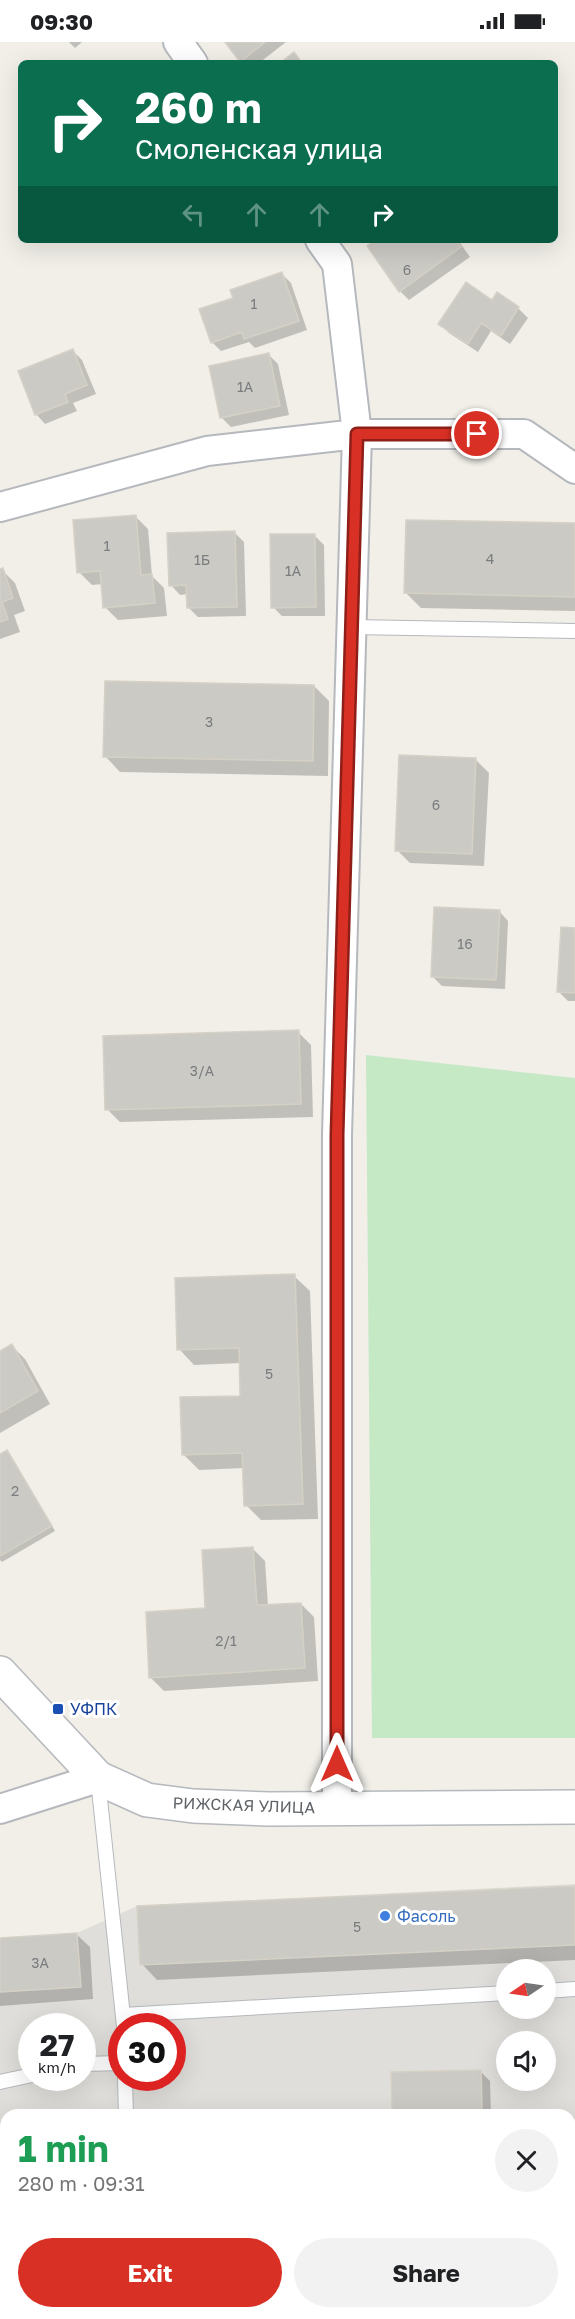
<!DOCTYPE html>
<meta charset="utf-8">
<style>
body{margin:0;font-family:"Golos Text",sans-serif;background:#f2f2f2;color:#202124;height:100vh;display:flex;flex-direction:column;font-size:22px;white-space:nowrap}
*{box-sizing:border-box;margin:0}
p{font-size:20px;color:#757577}
.icon{flex:none;width:33px;height:33px;fill:none;stroke:currentColor;stroke-width:2;stroke-linecap:round;stroke-linejoin:round}
.map{position:relative;flex:1;overflow:hidden}
.details{position:absolute;left:0px;top:2067px;width:576px;height:210px;display:flex;flex-direction:column;background:#fff;border-radius:18px 18px 0 0;box-shadow:0 6px 24px #0002}
.details>*{flex:none}
.guide{position:absolute;left:18px;top:18px;width:540px;height:183px;border-radius:9px;box-shadow:0 6px 24px #0002;background:#0b6e4f;color:#fff;overflow:hidden}
.needle{width:39px;rotate:257deg}
.buttons{position:absolute;left:496px;top:1917px;display:grid;gap:12px}
.buttons a{display:grid;place-items:center;width:60px;height:60px;border-radius:50%;background:#fff;box-shadow:0 6px 24px #0002;font-size:30px}
.speed{position:absolute;left:18px;top:1971px;display:flex;gap:12px;font-size:30px;font-weight:700;text-align:center}
.speed>*{display:grid;place-content:center;width:78px;height:78px;border-radius:50%;background:#fff;box-shadow:0 6px 24px #0002;line-height:1}
.speed small{font-size:15px;font-weight:400}
.speed .limit{border:9px solid #d22;background:#fff;color:#111}
.pin{position:absolute;display:grid;place-items:center;width:51px;height:51px;color:#fff;margin:-26px;border:3px solid #fff;border-radius:50%;box-shadow:0 2px 6px #0007}
.me{position:absolute;width:66px;margin:-33px;rotate:0deg;stroke-linejoin:round;filter:drop-shadow(0 0 4px #0008)}
.turn{display:flex;align-items:center;gap:21px;height:126px;padding:0 18px;font-size:27px}
.turn .icon{width:78px;height:78px;stroke-width:2.5}
.turn b{display:block;font-size:42px;line-height:51px}
.lanes{display:flex;align-items:center;height:57px;padding:0 18px;background:#0003;justify-content:center;gap:30px;direction:ltr}
.lanes .off{opacity:.35}
.round{display:grid;place-items:center;flex:none;width:63px;height:63px;border-radius:32px;background:#f2f2f2}
.summary{display:flex;align-items:center;justify-content:space-between;height:102px;padding:0 18px}
h1{font-size:36px;font-weight:700;line-height:45px;color:#1e9e55}
.primary-button{display:flex;gap:12px;margin-top:auto;padding:12px 18px}
.primary-button a{flex:1;height:69px;border-radius:36px;background:#d93025;color:#fff;font-size:24px;font-weight:700;line-height:69px;text-align:center}
.primary-button a+a{background:#f2f2f2;color:#202124}
.status{display:flex;justify-content:space-between;align-items:center;height:42px;padding:0 30px;background:#fff;direction:ltr}
.status svg{height:16px;fill:currentColor}
.map>svg:first-child{display:block}
.industrial{fill:#e0deda;fill-rule:evenodd}
.green{fill:#c5e8c5}
.shadow{fill:#0003}
.building{fill:#cccac5;stroke:#d6d1c6;stroke-width:1.5}
.lines{fill:none;stroke-linecap:round;stroke-linejoin:round}
.service-casing{stroke:#b5b8bc;stroke-width:16}
.minor-casing{stroke:#b5b8bc;stroke-width:32}
.tertiary-casing{stroke:#b5b8bc;stroke-width:36}
.service{stroke:#fff;stroke-width:14}
.minor{stroke:#fff;stroke-width:28}
.tertiary{stroke:#fff;stroke-width:33}
.route-casing{stroke:#8d1f18;stroke-width:15}
.route{stroke:#d93025;stroke-width:10}
.transit-dot{fill:#1a4fb4;stroke:#fff;stroke-width:2}
.shop-dot{fill:#3f7fe0;stroke:#fff;stroke-width:2}
.labels{text-anchor:middle;dominant-baseline:central;stroke-width:6;stroke-linejoin:round;paint-order:stroke}
.number-label{font-size:14px;fill:#7a7d7f}
.transit-label{font-size:16px;fill:#164399;stroke:#fff;text-anchor:start}
.street-label{font-size:16px;fill:#5f6368;stroke:#fff}
.shop-label{font-size:16px;fill:#366cbe;stroke:#fff;text-anchor:start}
</style>
<div class="status"><b>09:30</b><svg viewBox="0 0 49 12"><path d="M0 12V9h3v3zM5 12V6h3v6zM10 12V3h3v9zM15 12V0h3v12zM26 1h20v11H26zM47 4h2v5h-2z"/></svg></div>
<div class="map">
<svg width="575" height="2277" viewBox="0 0 575 2277">
<rect width="100%" height="100%" fill="#f1efe8"/>
<path class="industrial" d="M575,1842V2277H0V1898L77,1891L137,1864ZM507,1928H546V1966H507ZM32,1984H82V2036H32ZM122,1984H172V2036H122ZM507,2000H546V2038H507ZM6,2073H570V2271H6Z"/>
<path class="green" d="M366,1013L575,1036V1696H372Z"/>
<path class="shadow" d="M69,0H82L75,6Z
M227,0H286L259,21H244Z
M378,198H458L470,215L409,258L400,249Z
M282,232L291,241L307,288L255,306L249,300L221,309L212,300L235,257Z
M498,252L518,266L528,276L510,302L491,289L478,310L449,291L440,282L493,260Z
M73,309L82,318L96,352L73,361L77,369L45,382L36,372Z
M269,313L278,322L289,373L231,385L222,376L211,325Z
M135,474L148,487L152,534L164,546L167,574L118,578L105,565L103,542L92,543L79,530Z
M575,483V569L421,566L405,550Z
M235,491L244,500L246,574L198,575L189,566L188,552L180,553L171,543Z
M314,493L324,503L325,574H282L273,565Z
M0,528H2L15,541L25,569L14,573L20,590L0,597Z
M314,644L329,659L328,734L120,730L105,714Z
M476,718L489,731L484,824L410,821L397,808Z
M499,869L508,879L505,947L442,944L432,934Z
M575,888V959H568L558,949Z
M298,990L311,1003L313,1075L120,1080L107,1067Z
M294,1234L310,1249L318,1477L261,1478L246,1463L244,1426L199,1428L183,1412L242,1355L241,1321L194,1323L179,1307Z
M12,1304L25,1317L50,1362L0,1391V1311Z
M7,1410L55,1489L2,1520L0,1518V1411L1,1413Z
M252,1506L265,1519L268,1564L301,1562L314,1575L318,1639L164,1649L151,1636L207,1568Z
M575,1845V1918L157,1938L142,1922Z
M76,1892L90,1905L93,1957L0,1964V1897Z
M481,2030L490,2039L491,2073H397L393,2070Z
M0,2244H6V2271H128V2277H0Z
M351,2271H469V2277H352Z"/>
<path class="building" d="M225,0H265L240,20Z
M294,10L302,21H280Z
M375,198H456L461,205L399,250L367,204Z
M282,230L299,279L244,297L242,290L211,301L199,267L233,256L230,248Z
M466,240L492,258L497,250L519,265L501,294L481,281L468,302L438,282Z
M73,307L87,343L65,352L68,360L35,373L18,329Z
M269,311L280,364L220,376L209,324Z
M136,473L141,533L152,532L155,561L103,566L100,529L77,531L73,478Z
M406,478L575,481V555L404,551Z
M235,489L237,565L187,566L186,543L169,544L167,491Z
M270,492H315L316,565L271,566Z
M3,526L13,556L2,560L8,577L0,580V527Z
M105,639L314,643L313,719L103,715Z
M399,713L476,716L472,812L395,809Z
M434,865L500,868L496,938L431,935Z
M561,885L575,886V951L557,950Z
M299,988L301,1062L105,1068L103,994Z
M295,1232L303,1462L244,1464L242,1411L182,1413L180,1355L240,1354L239,1306L177,1308L175,1236Z
M12,1302L38,1349L0,1371V1309Z
M7,1408L52,1484L0,1514V1412Z
M253,1505L257,1563L301,1561L305,1626L149,1636L146,1570L205,1566L202,1508Z
M575,1844V1903L140,1923L137,1864Z
M77,1891L81,1945L0,1950V1896Z
M481,2028L482,2068L392,2070L391,2030Z
M570,2089H575V2277H526L525,2271H570Z
M0,2242H6V2271H114V2277H0Z
M350,2271H455V2277H350Z"/>
<g class="lines">
<defs>
<path id="service" d="M352,585L575,589
M98,1738L124,1984
M546,1949L575,1947
M123,1973L507,1951
M82,2022L122,2021
M125,2036L126,2073
M0,2040L32,2033
M131,2271V2277
M489,2271L490,2277"/>
<path id="minor" d="M178,0L193,21
M320,198L337,222L357,392L337,1093V1765
M0,465L207,409L357,392H524L575,427
M0,1767L98,1736"/>
<path id="tertiary" d="M0,1631L98,1736L147,1758L193,1764L269,1767L575,1765"/>
</defs>
<use href="#service" class="service-casing"/>
<use href="#minor" class="minor-casing"/>
<use href="#tertiary" class="tertiary-casing"/>
<use href="#service" class="service"/>
<use href="#minor" class="minor"/>
<use href="#tertiary" class="tertiary"/>
</g>
<g class="lines">
<defs>
<path id="route" d="M337,1722V1093L357,392H477"/>
</defs>
<use href="#route" class="route-casing"/>
<use href="#route" class="route"/>
</g>
<rect class="transit-dot" x="52" y="1661" width="12" height="12" rx="3"/>
<circle class="shop-dot" cx="385" cy="1874" r="6"/>
<g class="labels">
<g class="number-label">
<text x="407" y="227">6</text>
<text x="254" y="261">1</text>
<text x="245" y="344">1А</text>
<text x="107" y="503">1</text>
<text x="490" y="516">4</text>
<text x="202" y="517">1Б</text>
<text x="293" y="528">1А</text>
<text x="209" y="679">3</text>
<text x="436" y="762">6</text>
<text x="465" y="901">16</text>
<text x="202" y="1028">3/А</text>
<text x="269" y="1331">5</text>
<text x="15" y="1448">2</text>
<text x="226" y="1598">2/1</text>
<text x="357" y="1884">5</text>
<text x="40" y="1920">3А</text>
</g>
<g class="transit-label">
<text x="70" y="1667">УФПК</text>
</g>
<g class="street-label">
<text transform="translate(244 1763) rotate(2)">РИЖСКАЯ УЛИЦА</text>
</g>
<g class="shop-label">
<text x="397" y="1874">Фасоль</text>
</g>
</g>
</svg>
<div class="buttons">
<a><svg class="needle" viewBox="-14 -14 28 28"><path d="M0-13l5 13h-10z" fill="#e53935"/><path d="M0 13l5-13h-10z" fill="#757577"/></svg></a>
<a><svg class="icon" aria-label="sound" viewBox="0 0 24 24"><path d="M4 9h4l5-4v14l-5-4H4zM17 9q2 3 0 6"/></svg></a>
</div>
<div class="speed"><div>27<small>km/h</small></div><div class="limit">30</div></div>
<div class="pin" style="left:477px;top:392px;background:#d93025"><svg class="icon" aria-label="arrive" viewBox="0 0 24 24"><path d="M6 21V4h12l-3 4 3 4H6"/></svg></div>
<svg class="me" style="left:337px;top:1722px" viewBox="-20 -20 40 40"><path d="M0-17L14 15 0 8-14 15z" fill="#d93025" stroke="#fff" stroke-width="4"/></svg>
<div class="guide">
<div class="turn"><svg class="icon" aria-label="right" viewBox="0 0 24 24"><path d="M7 20v-9h11M14 6l5 5-5 5"/></svg><div><b>260 m</b>Смоленская улица</div></div>
<div class="lanes"><svg class="icon off" aria-label="left" viewBox="0 0 24 24"><path d="M17 20v-9H6M10 6l-5 5 5 5"/></svg><svg class="icon off" aria-label="ahead" viewBox="0 0 24 24"><path d="M12 20V5M6 11l6-6 6 6"/></svg><svg class="icon off" aria-label="ahead" viewBox="0 0 24 24"><path d="M12 20V5M6 11l6-6 6 6"/></svg><svg class="icon" aria-label="right" viewBox="0 0 24 24"><path d="M7 20v-9h11M14 6l5 5-5 5"/></svg></div>
</div>
<section class="details">
<div class="summary"><div><h1>1 min</h1><p>280 m · 09:31</p></div><a class="round"><svg class="icon" aria-label="close" viewBox="0 0 24 24"><path d="M6 6l12 12M18 6L6 18"/></svg></a></div>
<div class="primary-button"><a>Exit</a><a>Share</a></div>
</section>
</div>
